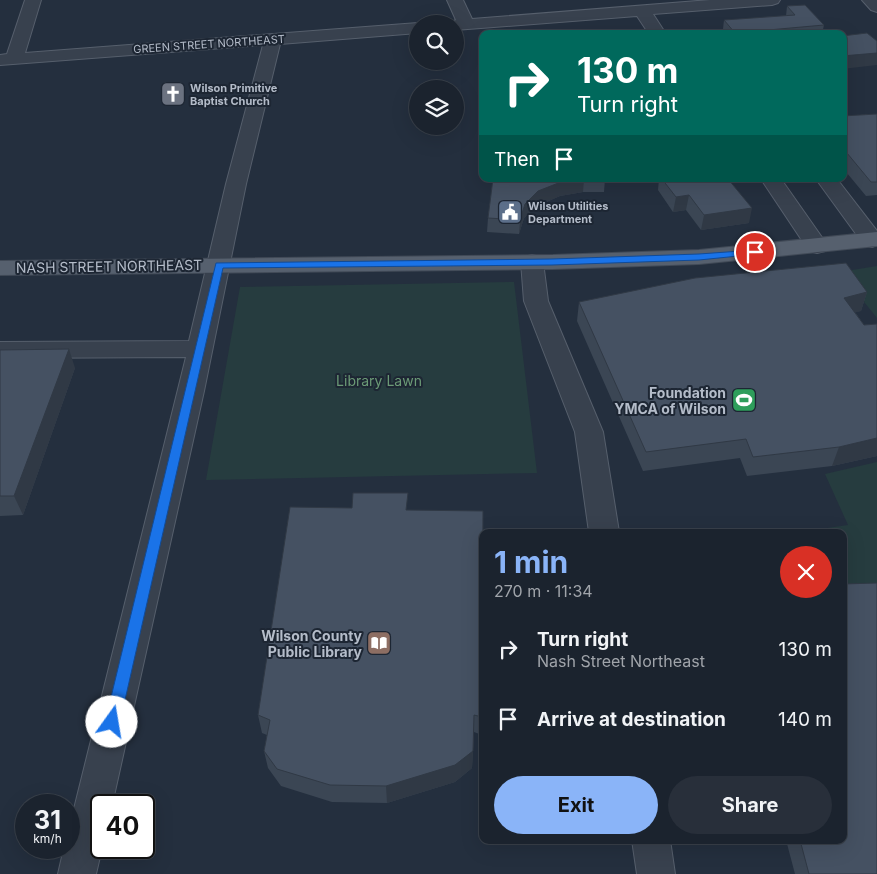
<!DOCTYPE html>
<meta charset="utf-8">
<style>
body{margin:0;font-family:Inter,sans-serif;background:#282f3a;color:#f1f3f6;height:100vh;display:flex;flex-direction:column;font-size:19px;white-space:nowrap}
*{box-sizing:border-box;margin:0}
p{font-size:16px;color:#a0a4aa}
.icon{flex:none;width:28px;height:28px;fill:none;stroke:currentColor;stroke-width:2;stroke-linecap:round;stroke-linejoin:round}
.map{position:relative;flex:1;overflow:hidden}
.sheet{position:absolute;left:479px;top:529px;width:368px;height:315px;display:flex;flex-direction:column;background:#1b232e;border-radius:10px;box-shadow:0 5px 20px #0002,0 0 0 1px #39404a}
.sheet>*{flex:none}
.hud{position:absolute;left:479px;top:30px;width:368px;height:152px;border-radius:10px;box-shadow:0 5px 20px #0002,0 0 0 1px #39404a;background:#00695c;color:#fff;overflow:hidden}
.tools{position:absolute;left:409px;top:15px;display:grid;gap:10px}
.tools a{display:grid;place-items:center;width:55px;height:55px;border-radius:50%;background:#1b232e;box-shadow:0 5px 20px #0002,0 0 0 1px #39404a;font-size:25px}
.speed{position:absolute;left:15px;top:794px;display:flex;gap:10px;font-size:25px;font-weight:700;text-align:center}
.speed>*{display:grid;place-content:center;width:65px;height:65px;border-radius:50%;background:#1b232e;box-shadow:0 5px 20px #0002,0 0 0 1px #39404a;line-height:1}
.speed small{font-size:12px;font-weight:400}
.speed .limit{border:2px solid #111;border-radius:8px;background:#fff;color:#111}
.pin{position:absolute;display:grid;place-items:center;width:42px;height:42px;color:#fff;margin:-21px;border:2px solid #fff;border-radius:50%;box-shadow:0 1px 5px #0007}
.me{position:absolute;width:55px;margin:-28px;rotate:13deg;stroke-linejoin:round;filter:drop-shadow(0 0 4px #0008)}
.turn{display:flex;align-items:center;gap:18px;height:105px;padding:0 15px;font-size:22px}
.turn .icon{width:65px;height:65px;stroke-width:2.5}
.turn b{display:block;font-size:35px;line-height:42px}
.then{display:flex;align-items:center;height:48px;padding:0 15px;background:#0003;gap:10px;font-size:19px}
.round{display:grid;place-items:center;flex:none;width:52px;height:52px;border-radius:26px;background:#282f3a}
.head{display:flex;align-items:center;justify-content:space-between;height:85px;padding:0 15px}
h1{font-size:30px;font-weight:700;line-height:38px;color:#8ab4f8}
.button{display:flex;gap:10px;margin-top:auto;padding:10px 15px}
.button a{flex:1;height:58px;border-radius:30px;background:#8ab4f8;color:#111;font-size:20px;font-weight:700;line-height:58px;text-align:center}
.button a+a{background:#282f3a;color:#f1f3f6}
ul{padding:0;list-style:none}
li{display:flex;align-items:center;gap:15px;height:70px;padding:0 15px}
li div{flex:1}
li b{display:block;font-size:19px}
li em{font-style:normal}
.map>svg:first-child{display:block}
.green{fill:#263c3f}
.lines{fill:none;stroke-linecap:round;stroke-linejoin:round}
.minor-casing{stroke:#565f6c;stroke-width:2}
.major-casing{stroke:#414a57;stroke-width:2}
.minor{fill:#38414e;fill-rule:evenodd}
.major{fill:#56606e;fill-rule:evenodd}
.wall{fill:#3b4654}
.shaded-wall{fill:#303945}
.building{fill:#455162;stroke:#303945}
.route{fill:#1a73e8;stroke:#114b97}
.labels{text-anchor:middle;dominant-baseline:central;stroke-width:4;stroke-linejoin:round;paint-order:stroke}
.far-street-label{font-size:11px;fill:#b4bcc9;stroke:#1d2633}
.far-poi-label{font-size:11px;font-weight:bold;fill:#b4bcc9;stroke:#1d2633;text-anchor:start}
.street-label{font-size:14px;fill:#b4bcc9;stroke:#1d2633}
.park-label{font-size:14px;fill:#6b9a76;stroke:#1d2633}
.poi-label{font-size:14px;font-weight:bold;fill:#b4bcc9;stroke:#1d2633;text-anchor:end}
</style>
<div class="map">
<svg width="877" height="874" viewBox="0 0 877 874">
<rect width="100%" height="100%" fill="#242f3e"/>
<path class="green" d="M877,266V318L840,272Z
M514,282L537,473L206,480L240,287Z
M877,462V589L843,590L842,532H799L848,525L825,474Z"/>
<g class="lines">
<defs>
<path id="minor" d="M25,0H41L25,53L418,23L421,24H418V33L280,44L246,184L204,391L112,805H101L102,848L96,874H58L64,848H69V829L186,357L0,358V342L189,341L226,184L263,45L0,65V55L7,54Z
M447,0H463L472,19L710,0H780L778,3L772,5L653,14L666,34H649L637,16L455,30V24H447L456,20Z
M862,0H877V12L871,10Z
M761,179H781L828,246L825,251L817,253L809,251Z
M816,179H837L877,231V245L872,247L864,245Z
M532,255L540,257L543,262L548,301L603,432L619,532H589L575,432L524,301L521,262L524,257Z
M632,840H670L675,874H637Z"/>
<path id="major" d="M877,232V246L699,264L553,269L0,275V261L553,255L699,250Z"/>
</defs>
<use href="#minor" class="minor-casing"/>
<use href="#major" class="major-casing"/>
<use href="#minor" class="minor"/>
<use href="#major" class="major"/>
</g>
<path class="wall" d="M787,6L824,25L822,34H726L723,29L724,20L786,16Z
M877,114V195L866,196L842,167V116Z
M493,179H605L604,192H583L560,196L537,206L524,218L519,234L487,232L488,218Z
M659,179H728L749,223L701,230L686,210L673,212L658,190Z
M867,292L861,311L855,312L864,325L877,324V456L832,466L747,476L740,458L643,471L577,321L579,302Z
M0,350L75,368L23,515L0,516Z
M408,510L482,532V735L474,732L472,768L455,782L387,803L332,802L281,786L268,768L264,751L267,735L262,733L258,715Z
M786,840H842L877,874H795Z"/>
<path class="shaded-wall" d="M877,53V65L842,69V56Z
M581,179H584L583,192L560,196L537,206L524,218L519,234L520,220L525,204L538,191L561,182Z
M689,195L686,210L673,212L676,197Z
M752,208L749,223L701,230L704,215Z
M867,292L861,311L838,317L844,298Z
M69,349L75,368L23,515L14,496Z
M877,438V456L832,466L839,447Z
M473,751L472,768L455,782L387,803L386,786Z"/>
<path class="building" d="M805,5L824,25L735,33L724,20L795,15L787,6Z
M867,33L877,41V53L842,56V36Z
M877,114V182H871L842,147V116Z
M493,179H581L561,182L538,191L525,204L520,220L488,218Z
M662,179H728L752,208L704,215L689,195L676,197Z
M846,263L867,292L844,298L864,325L877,324V438L839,447L753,457L746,439L646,452L579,302L695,278Z
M69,349L14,496H0V350Z
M353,493H408L406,510L483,511L482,717L474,715L473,751L455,765L386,786L330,785L277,769L264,751L270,720L258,715L290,507L352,508Z
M877,583V874H809L800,840H842V584Z"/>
<path class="route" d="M755,250L760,252L758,254L699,260L552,265L223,268L120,722L118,726L112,728L107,726L105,722L216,263L552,259L699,254Z"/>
<defs>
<symbol id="church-square" viewBox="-11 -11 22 22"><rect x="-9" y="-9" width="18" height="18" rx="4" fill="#6b7280" stroke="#1d2633"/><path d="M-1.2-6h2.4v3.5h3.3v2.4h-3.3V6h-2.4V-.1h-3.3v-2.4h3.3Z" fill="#fff"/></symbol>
<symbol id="civic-square" viewBox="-11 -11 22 22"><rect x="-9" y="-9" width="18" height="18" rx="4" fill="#5c6f8a" stroke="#1d2633"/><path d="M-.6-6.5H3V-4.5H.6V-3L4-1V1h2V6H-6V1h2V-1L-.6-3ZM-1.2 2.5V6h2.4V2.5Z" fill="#fff"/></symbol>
<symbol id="stadium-square" viewBox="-11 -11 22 22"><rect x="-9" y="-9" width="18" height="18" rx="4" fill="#2e9e5b" stroke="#1d2633"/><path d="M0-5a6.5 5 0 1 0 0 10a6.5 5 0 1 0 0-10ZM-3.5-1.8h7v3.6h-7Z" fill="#fff"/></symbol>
<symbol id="library-square" viewBox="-11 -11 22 22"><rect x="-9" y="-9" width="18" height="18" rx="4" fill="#8d6e63" stroke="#1d2633"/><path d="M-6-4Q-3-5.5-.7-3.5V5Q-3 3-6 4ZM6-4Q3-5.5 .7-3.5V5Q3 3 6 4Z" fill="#fff"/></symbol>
</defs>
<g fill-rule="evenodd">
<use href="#church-square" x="159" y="80" width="28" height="28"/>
<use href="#civic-square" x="496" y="198" width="28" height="28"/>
<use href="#stadium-square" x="730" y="386" width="28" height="28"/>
<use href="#library-square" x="365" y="629" width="28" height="28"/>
</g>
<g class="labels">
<g class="far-street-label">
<text transform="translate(209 44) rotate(-4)">GREEN STREET NORTHEAST</text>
</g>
<g class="far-poi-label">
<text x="190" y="88">Wilson Primitive<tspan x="190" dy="13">Baptist Church</tspan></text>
<text x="528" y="206">Wilson Utilities<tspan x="528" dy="13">Department</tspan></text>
</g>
<g class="street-label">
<text transform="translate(109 266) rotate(-1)">NASH STREET NORTHEAST</text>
</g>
<g class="park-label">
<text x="379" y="380">Library Lawn</text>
</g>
<g class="poi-label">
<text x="726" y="392">Foundation<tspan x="726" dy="16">YMCA of Wilson</tspan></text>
<text x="362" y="635">Wilson County<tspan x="362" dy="16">Public Library</tspan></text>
</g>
</g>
</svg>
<div class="tools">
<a><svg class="icon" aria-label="search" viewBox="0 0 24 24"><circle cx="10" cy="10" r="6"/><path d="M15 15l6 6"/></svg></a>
<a><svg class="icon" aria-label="layers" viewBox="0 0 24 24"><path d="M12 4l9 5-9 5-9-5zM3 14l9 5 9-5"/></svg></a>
</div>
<div class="speed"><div>31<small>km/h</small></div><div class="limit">40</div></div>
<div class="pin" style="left:755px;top:252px;background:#d93025"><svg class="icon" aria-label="arrive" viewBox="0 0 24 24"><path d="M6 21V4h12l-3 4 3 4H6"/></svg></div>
<svg class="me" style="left:112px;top:722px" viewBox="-20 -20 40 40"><circle r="19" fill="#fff"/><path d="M0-13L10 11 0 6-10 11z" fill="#1a73e8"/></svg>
<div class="hud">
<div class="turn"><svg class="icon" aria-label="right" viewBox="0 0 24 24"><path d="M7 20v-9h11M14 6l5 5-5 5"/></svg><div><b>130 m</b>Turn right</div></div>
<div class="then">Then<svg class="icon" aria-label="arrive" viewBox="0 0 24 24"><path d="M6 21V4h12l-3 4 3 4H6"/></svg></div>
</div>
<section class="sheet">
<div class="head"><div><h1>1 min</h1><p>270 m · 11:34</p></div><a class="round" style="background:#d93025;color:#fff"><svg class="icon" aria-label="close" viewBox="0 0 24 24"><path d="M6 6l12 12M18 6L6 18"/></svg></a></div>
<ul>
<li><svg class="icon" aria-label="right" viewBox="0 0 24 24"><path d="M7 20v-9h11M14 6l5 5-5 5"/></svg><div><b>Turn right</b><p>Nash Street Northeast</p></div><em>130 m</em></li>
<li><svg class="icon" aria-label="arrive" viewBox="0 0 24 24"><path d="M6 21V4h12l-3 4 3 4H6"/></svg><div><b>Arrive at destination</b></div><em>140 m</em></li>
</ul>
<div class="button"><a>Exit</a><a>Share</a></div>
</section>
</div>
